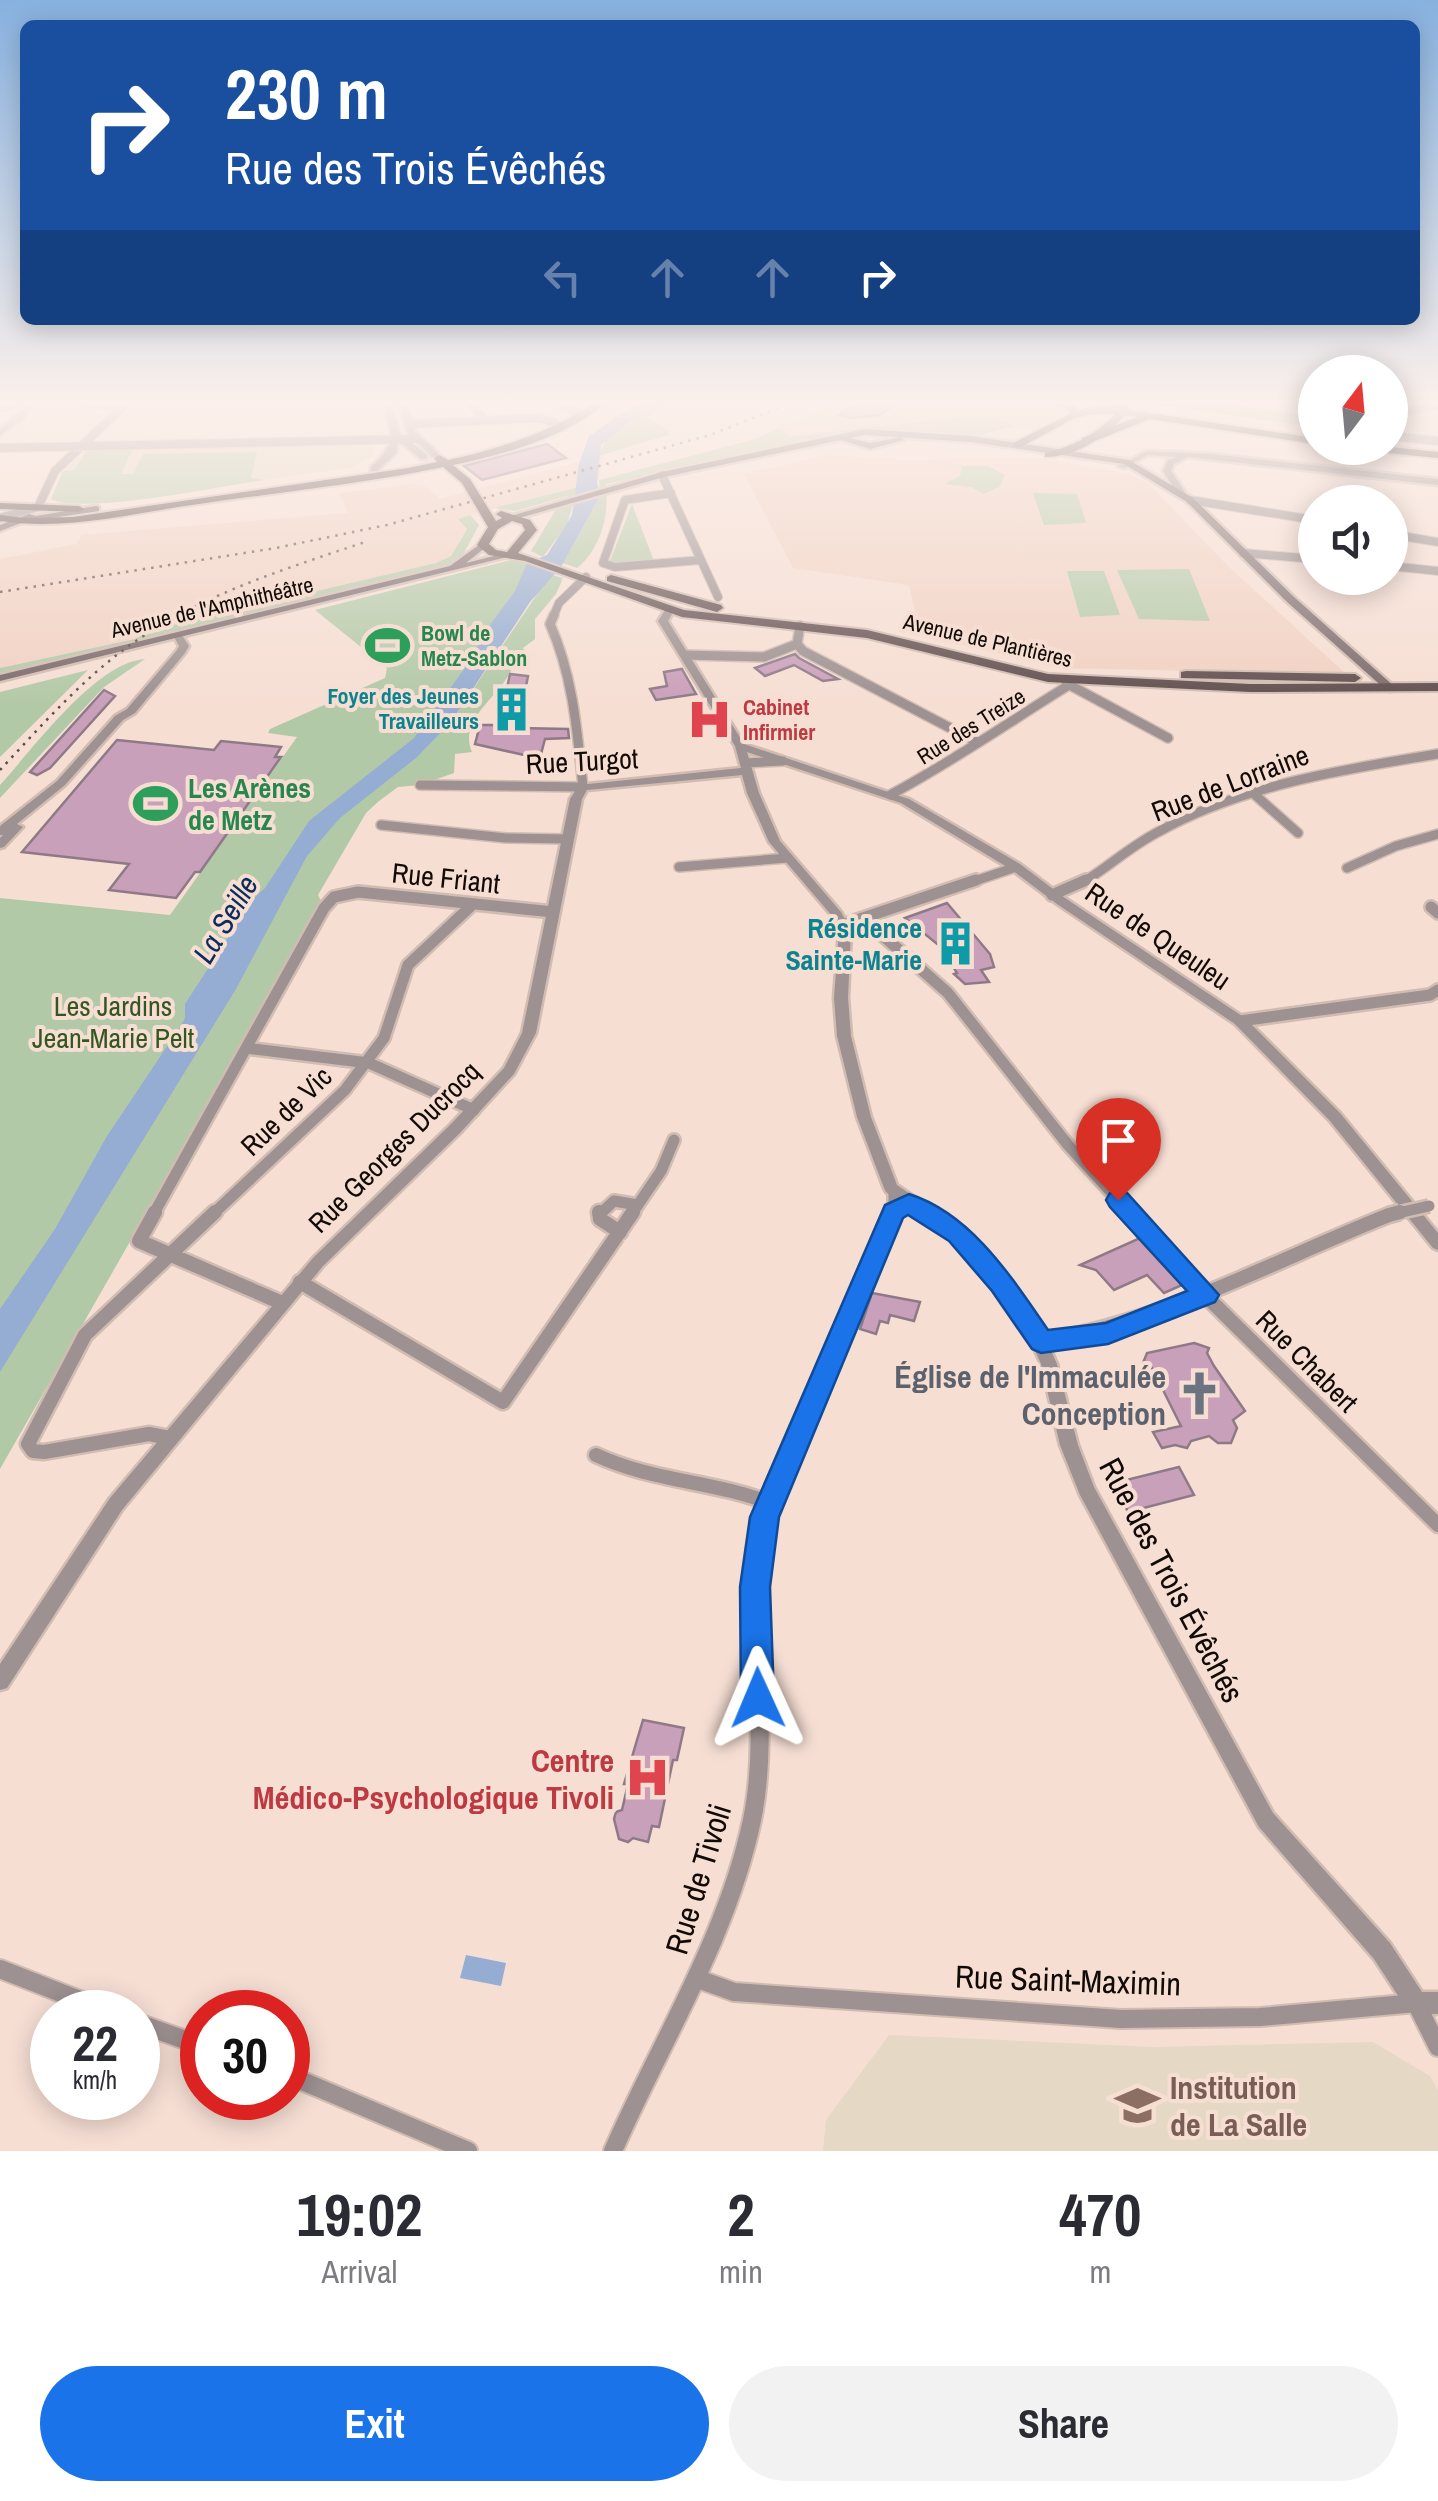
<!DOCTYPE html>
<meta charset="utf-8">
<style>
body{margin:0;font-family:"Archivo Narrow",sans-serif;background:#f2f2f3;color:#2b2b33;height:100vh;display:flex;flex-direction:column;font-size:38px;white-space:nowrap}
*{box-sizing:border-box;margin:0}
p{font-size:32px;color:#7c7c81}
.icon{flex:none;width:55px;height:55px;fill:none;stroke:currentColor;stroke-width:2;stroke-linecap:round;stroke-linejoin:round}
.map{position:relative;height:2151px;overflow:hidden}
.drawer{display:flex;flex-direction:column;background:#fff;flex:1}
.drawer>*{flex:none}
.banner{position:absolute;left:20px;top:20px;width:1400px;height:305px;border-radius:15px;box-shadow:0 5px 25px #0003;background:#1a4fa0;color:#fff;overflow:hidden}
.needle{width:65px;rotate:16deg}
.fabs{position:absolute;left:1298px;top:355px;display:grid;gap:20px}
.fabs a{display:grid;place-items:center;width:110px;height:110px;border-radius:50%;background:#fff;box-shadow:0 5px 25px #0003;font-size:50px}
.speed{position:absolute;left:30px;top:1990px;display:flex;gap:20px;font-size:50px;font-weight:700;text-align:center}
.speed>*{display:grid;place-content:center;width:130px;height:130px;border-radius:50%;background:#fff;box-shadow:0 5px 25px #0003;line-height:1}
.speed small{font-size:25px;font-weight:400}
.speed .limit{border:15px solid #d22;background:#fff;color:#111}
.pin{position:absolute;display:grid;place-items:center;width:85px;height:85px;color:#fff;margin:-102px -42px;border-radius:50% 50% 50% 0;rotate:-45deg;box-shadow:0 0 10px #0007}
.pin .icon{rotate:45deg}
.me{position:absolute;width:110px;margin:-55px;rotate:359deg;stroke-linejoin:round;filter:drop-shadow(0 0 8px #0008)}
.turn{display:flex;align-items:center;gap:35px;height:210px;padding:0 40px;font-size:45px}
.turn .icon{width:130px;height:130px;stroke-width:2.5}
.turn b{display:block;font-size:70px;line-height:85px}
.lanes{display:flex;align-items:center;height:95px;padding:0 40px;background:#0003;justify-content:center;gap:50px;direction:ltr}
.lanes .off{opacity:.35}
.eta{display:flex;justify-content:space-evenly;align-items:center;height:170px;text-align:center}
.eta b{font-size:60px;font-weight:800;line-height:70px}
.primary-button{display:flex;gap:20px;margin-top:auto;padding:20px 40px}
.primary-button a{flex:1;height:115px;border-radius:60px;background:#1a73e8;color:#fff;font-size:40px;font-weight:800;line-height:115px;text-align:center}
.primary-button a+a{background:#f2f2f3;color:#2b2b33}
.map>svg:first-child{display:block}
.built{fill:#f1d1c2}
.education{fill:#e5d8c4}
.green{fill:#b2c9a7}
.water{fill:#95add2}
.building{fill:#c9a0ba;stroke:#8e7a87;stroke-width:2.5}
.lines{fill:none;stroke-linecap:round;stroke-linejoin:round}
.minor-far4-casing{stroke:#d1bcb2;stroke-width:10}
.minor-far3-casing{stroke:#d1bcb2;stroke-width:12}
.minor-far2-casing{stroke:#d1bcb2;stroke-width:16}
.minor-far1-casing{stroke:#d1bcb2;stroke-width:19}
.minor-casing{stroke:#d1bcb2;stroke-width:22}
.tertiary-casing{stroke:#d1bcb2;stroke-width:5}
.secondary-casing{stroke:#d1bcb2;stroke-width:5}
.primary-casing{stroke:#d1bcb2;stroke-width:4}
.trunk-casing{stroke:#d1bcb2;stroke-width:4}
.minor-far4{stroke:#9d9191;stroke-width:8}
.minor-far3{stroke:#9d9191;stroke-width:9}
.minor-far2{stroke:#9d9191;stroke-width:11}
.minor-far1{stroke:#9d9191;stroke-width:14}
.minor{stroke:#9d9191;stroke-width:18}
.tertiary{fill:#9d9191;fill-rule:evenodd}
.secondary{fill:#7a6a6a;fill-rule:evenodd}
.primary{fill:#614e4e;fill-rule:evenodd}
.trunk{fill:#564242;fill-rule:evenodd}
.rail{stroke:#5a4d47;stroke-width:2.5;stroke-dasharray:2.5 6;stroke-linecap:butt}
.minor-bridge-far1-casing{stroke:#d1bcb2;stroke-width:16;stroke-linecap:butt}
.minor-bridge-casing{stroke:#d1bcb2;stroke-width:19;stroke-linecap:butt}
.minor-bridge-far1{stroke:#9d9191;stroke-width:11}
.minor-bridge{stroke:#9d9191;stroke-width:14}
.route{fill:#1a73e8;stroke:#114b97;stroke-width:2.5}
.labels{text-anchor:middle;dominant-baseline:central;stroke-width:8;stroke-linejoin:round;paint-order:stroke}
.far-street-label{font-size:22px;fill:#110a06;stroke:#f6ded3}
.far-leisure-label{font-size:22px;font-weight:bold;fill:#27864d;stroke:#f6ded3;text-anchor:start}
.far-culture-label{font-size:22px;font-weight:bold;fill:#0d838f;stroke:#f6ded3;text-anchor:end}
.far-health-label{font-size:22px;font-weight:bold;fill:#be3a42;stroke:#f6ded3;text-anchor:start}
.street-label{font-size:28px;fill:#110a06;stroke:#f6ded3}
.leisure-label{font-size:28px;font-weight:bold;fill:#27864d;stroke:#f6ded3;text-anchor:start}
.culture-label{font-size:28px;font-weight:bold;fill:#0d838f;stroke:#f6ded3;text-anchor:end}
.park-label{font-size:28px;fill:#355621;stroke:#f6ded3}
.water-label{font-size:30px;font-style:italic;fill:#0e2c5a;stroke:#f6ded3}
.near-worship-label{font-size:32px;font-weight:bold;fill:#5b616d;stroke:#f6ded3;text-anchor:end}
.near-street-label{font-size:32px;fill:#110a06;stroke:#f6ded3}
.near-health-label{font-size:32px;font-weight:bold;fill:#be3a42;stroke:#f6ded3;text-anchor:end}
.near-education-label{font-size:32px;font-weight:bold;fill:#785e54;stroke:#f6ded3;text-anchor:start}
</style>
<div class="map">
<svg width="1438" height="2151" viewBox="0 0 1438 2151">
<rect width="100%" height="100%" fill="#f6ded3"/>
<path class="built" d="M831,404H1044L1063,411L1034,428H878L790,437L779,428Z
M604,455L599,480L459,518L467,528L451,556L436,563L147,631L135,639L0,668V559L76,544L82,535L348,513L339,493L415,484L429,488L440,499Z
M828,455L905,460L1038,458L1129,474L1148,483L1228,566L1346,674L1057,668L920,634L909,585L793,568L744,474Z"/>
<path class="education" d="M373,444V456L349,468L107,502L62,504L51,499L63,471L85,449Z
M889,2035L1153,2047L1373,2042L1430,2076L1438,2091V2151H823L826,2120Z"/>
<path class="green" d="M652,404H661L648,418L669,431L668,435L598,456L607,438Z
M1150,404H1231L1315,417V427Z
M973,416L995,418L1013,426L982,435L863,430L606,484C609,512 603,547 577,568L563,563L600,496L599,480L752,440L779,428L790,437Z
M133,448L121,474H133L143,454L257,452L251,478L265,480C220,486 87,515 51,499L63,471L74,470L88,449Z
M962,466H988L1005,475L999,487L983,494L971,487L944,484L960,476Z
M578,487L567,524L543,557L531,551L555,511L566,505L568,496L515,511L494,508Z
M1033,493L1077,494L1086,523L1044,525Z
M632,504L654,561L612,563L610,561Z
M470,515L479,525L464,553L468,555L452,565L190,632L0,675V668L135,639L147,631L436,563L451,556L467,529L458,519Z
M515,559L540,569L434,729L405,745L406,765L451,722L548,578L552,575L563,578L556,594L535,619V639L523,648L526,653C513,663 511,674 501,686C487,704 460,726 472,752L455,754L454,773L420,785L398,787L379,801L366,813L318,895L321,901L327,897L0,1469V898L170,915L297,737L268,733L270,729L385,678L387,668L315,610Z
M1189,569L1210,621L1139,619L1117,570Z
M1067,571H1104L1120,615L1080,617Z
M145,659L104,687L0,798V785C33,749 96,662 145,659Z
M88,670L0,757V692Z"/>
<path class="water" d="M636,404H652L601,445L597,482L600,496L561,567L530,602L451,722L416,758L340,818L307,856L236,989L0,1372V1309L55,1229L107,1136L178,1030L185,1018V1004L253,899L265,888L309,821L414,738L475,654L482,636L515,591L527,563L547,555L572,515L579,464L589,436Z
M466,1955L506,1963L501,1986L460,1978Z"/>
<path class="building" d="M854,404H895L880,415L852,418L839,415Z
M547,444L566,458L482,480L464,466Z
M795,654L799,658L838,679L823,681L794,665L765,676L755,668Z
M682,669L696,694L656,700L650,689L667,686L664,672Z
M510,674L528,676L518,728L568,729L569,738L545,739L541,754L533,757L475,744L480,725H499Z
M104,690L115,696L69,747L50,768L37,775L30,772Z
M117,740L214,750L221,741L281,747L275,757H281L200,872H195L176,898L109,890L129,864L22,852Z
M947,903L990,954L994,967L981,970L989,982L965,984L954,974L957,973L941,947L905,918Z
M1140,1238L1182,1285L1164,1293L1147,1275L1114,1290L1096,1270L1080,1265Z
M872,1293L920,1302L914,1321L890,1315L888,1323L880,1321L876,1334L860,1329Z
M1194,1343L1209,1348L1207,1353L1214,1366L1245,1411L1233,1420L1237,1428L1231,1443H1218L1209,1436L1191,1441L1187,1448L1175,1445L1162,1448L1153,1432L1181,1426L1151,1366L1143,1363L1147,1353Z
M1179,1467L1194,1495L1128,1512L1114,1483Z
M643,1720L684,1728L677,1760H673L659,1827L652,1826L648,1842L633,1838L628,1842L619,1839L614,1819L616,1812L622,1810L628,1784H624Z"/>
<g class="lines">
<defs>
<path id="minor-far4" d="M87,404L123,407
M471,404L484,420
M563,404L576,412
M0,408L15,404
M1390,414L1438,405
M19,418L30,404
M408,424L540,418L555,423
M1390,436L1438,441
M0,448L416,439
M662,475L718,597
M671,493L625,500L603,563L615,567L701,560
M1190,500L1315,520
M0,518L38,507L55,471L126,404
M1390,534L1438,542
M1243,553L1315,559
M1390,566L1438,571
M553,617L559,603L586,577"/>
<path id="minor-far3" d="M800,626L797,644L803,651L977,742
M685,655L764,657L797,644
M1066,683L1168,738
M745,763L783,761
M420,785L583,787C577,730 573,676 550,624L554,615
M1254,794L1298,833
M890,795C952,762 1009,722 1069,685
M381,825L506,838L567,839
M679,867L787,858
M1347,868L1396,846L1438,834
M969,883L1016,867
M1082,883C1108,867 1131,846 1158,832C1242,785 1345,769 1438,754"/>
<path id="minor-far2" d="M1052,895L1086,880
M1431,907L1438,913
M864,919L948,993L1068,1145L1132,1215
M842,925L976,880
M1240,1021L1430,995L1438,990
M246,1048L369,1063L474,1110
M894,1193V1212L909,1203
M153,1215L324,908L334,897L358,892L553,912
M212,1215L345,1090L384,1038L408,965L471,906
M599,1215L614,1201L638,1205
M631,1215L661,1171L674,1140"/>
<path id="minor-far1" d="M155,1212L139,1241L282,1303
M599,1212L600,1219L620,1232
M1130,1212L1211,1301L1438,1525
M300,1282L503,1402L633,1212
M1041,1342C1166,1322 1273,1261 1389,1215
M170,1438L149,1434L44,1452L33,1451L28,1444L85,1335L215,1212
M596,1455C651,1481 713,1481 770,1503
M756,1631L755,1587L761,1533L894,1212"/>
<path id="minor" d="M0,1969L110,2012
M698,1979L734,1992L1121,2019L1260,2017L1416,2003L1438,2047
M138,2023L202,2046
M288,2075L468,2151
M613,2151C661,2041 727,1938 752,1820C765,1758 758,1691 756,1629"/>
<path id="tertiary" d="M384,404H392L399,433L427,455V459H421L398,440L396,453L377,471H371V467C397,443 392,438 384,404Z
M399,404H407L415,431L438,453V457H432L407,432Z
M16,416L23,418L0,435V429Z
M1147,451L1211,454L1438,479V485L1188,457L1174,464L1171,471L1185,492L1181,495L1178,494L1163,471L1168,460L1177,457L1148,455L1125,468L1118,466Z
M670,606L675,609L668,621L744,744L909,799L1020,864L1065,898L1245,1018L1340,1113L1438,1233V1250L1433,1248L1330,1121L1235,1024L1057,904L1012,870L901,803L747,752L759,793L780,841L841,912L851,931L848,998L851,1036L871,1117L897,1185L963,1230L1037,1319L1057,1364L1078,1445L1094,1487L1273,1813L1390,1943L1422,1992H1438V2014H1416L1408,2011L1374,1959L1259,1827L1080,1495L1060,1445L1041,1364L1025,1328L953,1238L886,1192L884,1188L857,1117L837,1036L834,998L839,931L832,916L769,842L747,793L742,775L587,790L582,799L536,1033L514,1074L460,1133L323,1266L122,1510L7,1688L0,1690V1664L110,1498L313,1258L450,1125L504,1068L522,1033L570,799L579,785L741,768L735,746L658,621L667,607Z
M176,635H182L189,646L185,653L135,713L123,720L65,785L17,824L23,827L21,829L4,847L0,848V838L3,835H0V826L57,781L115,716L127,709L177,650L179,646L174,637Z"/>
<path id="secondary" d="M865,429L971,436L1129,460L1193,498L1294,597L1396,688L1390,691L1386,690L1286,601L1187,502L1124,464L971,442L865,435L850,438L870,443L900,437L904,440L870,449L841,440L664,477L512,520L507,517L662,472Z
M96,506L99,507V511L24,522L0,531V525L29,514L36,516Z
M483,542L488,545L486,547L466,563L510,552L515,555L0,681V675L450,566Z"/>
<path id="primary" d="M593,404H605C562,438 506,454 453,465L470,479L496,521L502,518L496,514L501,511L530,520L537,530L518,553L684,610L867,630L1048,674L1250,684L1438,683V691L1250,692L1048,682L867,638L682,617L525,561L489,555L477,545L488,527L462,483L443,467C362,484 281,492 199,504C132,513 68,531 0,521V515L24,518L73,517L408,468L437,462L434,458L439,455L448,460C499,449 548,433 593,404ZM512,521L522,524L525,530L507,552L496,550L489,544L498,529Z
M1056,404L1075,406L1080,415L1021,447H1013V443L1070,414L1068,410Z
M1113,409H1119L1124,416C1105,438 1075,457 1045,457V453C1072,447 1094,435 1114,416Z
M0,503L79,506L84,509L79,512L0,509Z
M611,575L721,605L723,608L717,612L607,581V577Z
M1186,671L1355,674L1361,678L1355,682L1181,678V672Z"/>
<path id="trunk" d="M1125,405L1128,406L1129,410L1315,438V444L1150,419L1097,440L1082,442V438L1137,417C1114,414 1098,411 1075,418L1070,415L1072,413L1089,407Z
M1390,447L1438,452V458L1367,451L1362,448Z"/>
</defs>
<use href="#minor-far4" class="minor-far4-casing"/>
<use href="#minor-far3" class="minor-far3-casing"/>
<use href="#minor-far2" class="minor-far2-casing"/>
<use href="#minor-far1" class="minor-far1-casing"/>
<use href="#minor" class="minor-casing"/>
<use href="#tertiary" class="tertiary-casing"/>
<use href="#secondary" class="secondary-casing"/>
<use href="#primary" class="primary-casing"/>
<use href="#trunk" class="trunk-casing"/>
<use href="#minor-far4" class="minor-far4"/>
<use href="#minor-far3" class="minor-far3"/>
<use href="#minor-far2" class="minor-far2"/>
<use href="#minor-far1" class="minor-far1"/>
<use href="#minor" class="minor"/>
<use href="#tertiary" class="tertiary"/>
<use href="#secondary" class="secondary"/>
<use href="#primary" class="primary"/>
<use href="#trunk" class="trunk"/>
<path class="rail" d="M0,592L276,548L387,525L710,435L789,404
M0,770C42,725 83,678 133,643C203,594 285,569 365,542"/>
<defs>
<path id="minor-bridge-far1" d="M1389,1215L1429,1206"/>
<path id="minor-bridge" d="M1389,1215L1400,1212"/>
</defs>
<use href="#minor-bridge-far1" class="minor-bridge-far1-casing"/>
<use href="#minor-bridge" class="minor-bridge-casing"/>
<use href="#minor-bridge-far1" class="minor-bridge-far1"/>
<use href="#minor-bridge" class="minor-bridge"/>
</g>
<linearGradient id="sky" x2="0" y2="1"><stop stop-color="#87b1df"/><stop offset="0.57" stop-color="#fbf0eb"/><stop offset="1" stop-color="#fbf0eb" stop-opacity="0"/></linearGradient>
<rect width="1438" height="706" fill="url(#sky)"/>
<path class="route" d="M1118,1191L1127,1193L1219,1295L1215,1302L1108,1344L1041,1353L1032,1349L992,1291L949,1241L908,1215L903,1218L779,1517L770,1587L774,1698L769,1709L758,1713L746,1709L741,1698L740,1587L750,1517L885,1205L909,1194C972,1214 1012,1278 1048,1330L1106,1323L1187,1291L1110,1207L1106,1200L1110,1193Z"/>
<defs>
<symbol id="stadium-bare" viewBox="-9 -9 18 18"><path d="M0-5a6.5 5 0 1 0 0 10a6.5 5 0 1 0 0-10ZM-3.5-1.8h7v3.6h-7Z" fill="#2e9e5b" stroke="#f6ded3" stroke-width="2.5" paint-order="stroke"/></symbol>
<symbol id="building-bare" viewBox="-9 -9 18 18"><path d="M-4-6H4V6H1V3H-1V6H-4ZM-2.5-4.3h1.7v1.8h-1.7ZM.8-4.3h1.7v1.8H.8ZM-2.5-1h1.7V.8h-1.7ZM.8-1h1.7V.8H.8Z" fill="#0f9aa8" stroke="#f6ded3" stroke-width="2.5" paint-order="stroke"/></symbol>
<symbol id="hospital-bare" viewBox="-9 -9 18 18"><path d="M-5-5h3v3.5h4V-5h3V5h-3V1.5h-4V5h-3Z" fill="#e0444e" stroke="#f6ded3" stroke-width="2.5" paint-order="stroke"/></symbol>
<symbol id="church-bare" viewBox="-9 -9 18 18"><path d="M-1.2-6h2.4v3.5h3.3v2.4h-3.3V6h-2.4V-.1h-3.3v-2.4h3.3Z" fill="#6b7280" stroke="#f6ded3" stroke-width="2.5" paint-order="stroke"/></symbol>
<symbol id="school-bare" viewBox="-9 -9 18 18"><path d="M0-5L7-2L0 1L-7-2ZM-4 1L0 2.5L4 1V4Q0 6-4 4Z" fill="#8d6e63" stroke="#f6ded3" stroke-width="2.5" paint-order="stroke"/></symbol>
</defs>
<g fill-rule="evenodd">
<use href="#stadium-bare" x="356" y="614" width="63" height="63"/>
<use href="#building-bare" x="480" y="678" width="63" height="63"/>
<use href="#hospital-bare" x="678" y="688" width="63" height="63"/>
<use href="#stadium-bare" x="124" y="772" width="63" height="63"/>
<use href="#building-bare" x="924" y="912" width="63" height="63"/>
<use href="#church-bare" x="1168" y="1362" width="63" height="63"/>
<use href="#hospital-bare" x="616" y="1746" width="63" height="63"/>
<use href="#school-bare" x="1106" y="2074" width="63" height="63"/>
</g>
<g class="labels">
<g class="far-street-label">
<text transform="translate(212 607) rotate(-13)">Avenue de l'Amphithéâtre</text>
<text transform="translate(988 640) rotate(13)">Avenue de Plantières</text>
<text transform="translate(971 726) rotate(-32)">Rue des Treize</text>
</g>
<g class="far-leisure-label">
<text x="421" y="633">Bowl de<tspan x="421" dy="25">Metz-Sablon</tspan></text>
</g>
<g class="far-culture-label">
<text x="479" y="696">Foyer des Jeunes<tspan x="479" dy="25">Travailleurs</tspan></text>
</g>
<g class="far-health-label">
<text x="743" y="707">Cabinet<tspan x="743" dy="25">Infirmier</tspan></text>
</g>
<g class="street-label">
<text transform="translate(582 761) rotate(-3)">Rue Turgot</text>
<text transform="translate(1230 783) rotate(-21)">Rue de Lorraine</text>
<text transform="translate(446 878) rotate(6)">Rue Friant</text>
<text transform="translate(1158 936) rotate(34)">Rue de Queuleu</text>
<text transform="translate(286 1111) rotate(-44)">Rue de Vic</text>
<text transform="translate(394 1147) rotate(-45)">Rue Georges Ducrocq</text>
<text transform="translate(1307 1361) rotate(45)">Rue Chabert</text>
</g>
<g class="leisure-label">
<text x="188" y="788">Les Arènes<tspan x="188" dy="32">de Metz</tspan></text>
</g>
<g class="culture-label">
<text x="922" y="928">Résidence<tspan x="922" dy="32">Sainte-Marie</tspan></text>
</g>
<g class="park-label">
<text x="113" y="1006">Les Jardins<tspan x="113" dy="32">Jean-Marie Pelt</tspan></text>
</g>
<g class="water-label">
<text transform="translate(225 919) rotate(-59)">La Seille</text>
</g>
<g class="near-worship-label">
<text x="1166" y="1376">Église de l'Immaculée<tspan x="1166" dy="37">Conception</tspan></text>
</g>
<g class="near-street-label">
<text transform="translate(1172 1580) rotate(62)">Rue des Trois Évêchés</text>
<text transform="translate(698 1879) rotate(-73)">Rue de Tivoli</text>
<text transform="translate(1068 1980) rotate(2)">Rue Saint-Maximin</text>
</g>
<g class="near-health-label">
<text x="614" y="1760">Centre<tspan x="614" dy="37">Médico-Psychologique Tivoli</tspan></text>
</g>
<g class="near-education-label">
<text x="1170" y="2087">Institution<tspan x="1170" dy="37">de La Salle</tspan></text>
</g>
</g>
</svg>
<div class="fabs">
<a><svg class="needle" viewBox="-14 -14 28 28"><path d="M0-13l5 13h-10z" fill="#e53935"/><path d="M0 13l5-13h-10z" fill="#7c7c81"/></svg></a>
<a><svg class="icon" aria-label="sound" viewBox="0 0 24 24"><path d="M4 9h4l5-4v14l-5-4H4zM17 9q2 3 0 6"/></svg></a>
</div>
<div class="speed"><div>22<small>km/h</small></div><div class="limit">30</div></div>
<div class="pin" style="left:1118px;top:1200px;background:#d93025"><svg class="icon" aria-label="arrive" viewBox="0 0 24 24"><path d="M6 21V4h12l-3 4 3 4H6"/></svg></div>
<svg class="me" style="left:758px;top:1698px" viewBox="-20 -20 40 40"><path d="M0-17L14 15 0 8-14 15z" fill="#1a73e8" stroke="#fff" stroke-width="4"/></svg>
<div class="banner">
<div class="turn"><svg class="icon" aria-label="right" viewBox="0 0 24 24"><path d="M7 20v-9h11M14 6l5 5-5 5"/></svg><div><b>230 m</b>Rue des Trois Évêchés</div></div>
<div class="lanes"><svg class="icon off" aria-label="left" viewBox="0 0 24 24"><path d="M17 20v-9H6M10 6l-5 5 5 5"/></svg><svg class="icon off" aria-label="ahead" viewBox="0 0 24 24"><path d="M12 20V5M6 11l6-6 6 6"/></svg><svg class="icon off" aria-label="ahead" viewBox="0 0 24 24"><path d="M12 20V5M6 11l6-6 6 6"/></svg><svg class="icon" aria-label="right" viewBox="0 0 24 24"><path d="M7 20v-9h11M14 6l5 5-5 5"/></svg></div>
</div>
</div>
<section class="drawer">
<div class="eta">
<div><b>19:02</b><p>Arrival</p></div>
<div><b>2</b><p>min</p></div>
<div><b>470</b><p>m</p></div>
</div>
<div class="primary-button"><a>Exit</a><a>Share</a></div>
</section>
